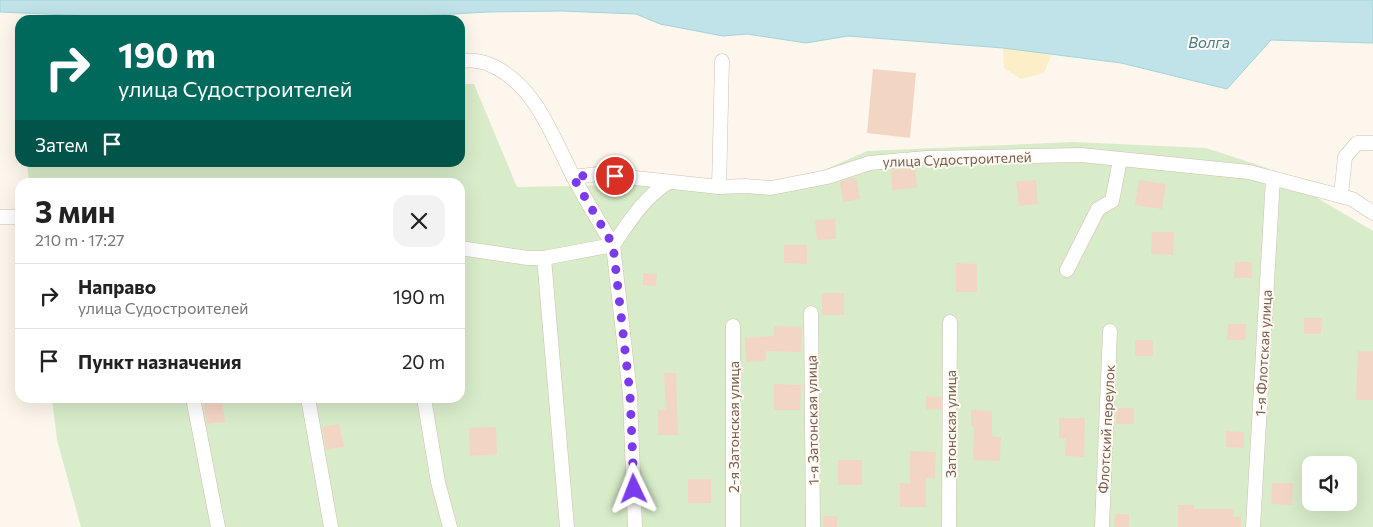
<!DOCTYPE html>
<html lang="ru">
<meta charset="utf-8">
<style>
body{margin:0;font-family:Commissioner,sans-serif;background:#f2f2f2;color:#222;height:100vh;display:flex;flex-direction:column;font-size:19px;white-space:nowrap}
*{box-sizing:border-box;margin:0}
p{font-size:16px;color:#767676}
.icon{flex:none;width:28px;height:28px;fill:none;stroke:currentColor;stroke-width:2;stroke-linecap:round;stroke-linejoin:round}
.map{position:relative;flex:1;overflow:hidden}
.sheet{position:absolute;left:15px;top:178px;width:450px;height:225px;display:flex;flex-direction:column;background:#fff;border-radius:15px;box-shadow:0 5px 20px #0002}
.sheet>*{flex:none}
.top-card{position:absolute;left:15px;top:15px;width:450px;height:152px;border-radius:15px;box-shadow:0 5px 20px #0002;background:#00695c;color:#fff;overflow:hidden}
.controls{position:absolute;left:1302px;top:456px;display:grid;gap:10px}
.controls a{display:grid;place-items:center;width:55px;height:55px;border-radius:10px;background:#fff;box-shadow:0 5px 20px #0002;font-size:25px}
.pin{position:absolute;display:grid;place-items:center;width:42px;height:42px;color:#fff;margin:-21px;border:2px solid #fff;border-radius:50%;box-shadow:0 1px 5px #0007}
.me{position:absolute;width:55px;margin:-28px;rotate:358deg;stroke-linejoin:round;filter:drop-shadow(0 0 4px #0008)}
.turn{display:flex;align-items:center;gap:18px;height:105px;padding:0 20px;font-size:22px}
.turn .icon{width:65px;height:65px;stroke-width:2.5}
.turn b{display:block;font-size:35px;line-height:42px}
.then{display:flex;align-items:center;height:48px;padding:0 20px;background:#0003;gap:10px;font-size:19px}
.round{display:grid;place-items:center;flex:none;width:52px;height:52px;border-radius:15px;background:#f2f2f2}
.summary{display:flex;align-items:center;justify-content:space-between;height:85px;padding:0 20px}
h1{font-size:30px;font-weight:700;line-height:38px}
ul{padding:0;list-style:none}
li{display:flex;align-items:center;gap:15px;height:65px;padding:0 20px;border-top:1px solid #e0e0e0}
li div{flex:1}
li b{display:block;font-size:19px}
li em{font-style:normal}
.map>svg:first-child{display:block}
.green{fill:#d8ecc9;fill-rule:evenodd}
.sand{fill:#fcefc7}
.water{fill:#bfe3e8;stroke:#a5d3da}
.building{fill:#f3d5c3}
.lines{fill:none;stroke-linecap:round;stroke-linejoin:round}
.minor-casing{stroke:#d1beb0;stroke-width:15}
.minor{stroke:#fff;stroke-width:14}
.route{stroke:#7c3aed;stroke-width:9;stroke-dasharray:0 16.2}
.labels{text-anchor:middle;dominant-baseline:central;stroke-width:4;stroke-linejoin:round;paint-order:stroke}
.street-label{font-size:14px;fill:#7a5c4d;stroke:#fffaf3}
.water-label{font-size:15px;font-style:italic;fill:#437c86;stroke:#fffaf3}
</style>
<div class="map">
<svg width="1373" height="527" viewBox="0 0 1373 527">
<rect width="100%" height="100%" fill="#fdf6ec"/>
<path class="green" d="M460,84H474L517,187L797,182L867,151L1073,142L1206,148L1267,168L1373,231V527H81L57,440L52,398H460V182H29L27,163L460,162ZM1311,465H1349V502H1311Z"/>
<path class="sand" d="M1003,48L1052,54L1044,73L1021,79L1004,68Z"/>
<path class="water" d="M0,0H1373V43L1271,40L1227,89L1121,63L1003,48L848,36L806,43L747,34L723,36L660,24L636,14L561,11L488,12L345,20H306L137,18L0,12Z"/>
<path class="building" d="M873,69L916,73L910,138L867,133Z
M915,168L917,188L892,190L891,170Z
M856,177L860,199L843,202L840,182Z
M1036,180L1038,204L1019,206L1016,182Z
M1139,180L1166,184L1162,209L1135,205Z
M835,219L836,239L817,240L815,220Z
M1152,232H1174L1173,255L1151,254Z
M784,245H807V264L784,263Z
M1235,262H1252V278H1234Z
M956,263L977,264V292H956Z
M643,273L657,274L656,286L643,285Z
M822,293H844V315H822Z
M1304,318H1322L1321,334H1304Z
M1228,324H1246L1245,340H1227Z
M774,326L802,327L801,352L766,351V361L746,362L745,338L774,336Z
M1135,340H1153V356H1135Z
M1358,351H1373V400H1356Z
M664,373H676L678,435H658V410H666Z
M774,384L801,385L800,410H774Z
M926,396L941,397V410L926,409Z
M222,398L225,422L207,424L203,399Z
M1116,408H1134V424H1116Z
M971,410L992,411V436L1001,437L1000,461L973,460L974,427H971Z
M1059,418H1085L1084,457L1065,456L1066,438H1059Z
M339,424L344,447L326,450L322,427Z
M496,427L497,454L470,456L469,428Z
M1226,431L1244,432V448L1226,447Z
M910,451L936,452L935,478H926V507H900V483L910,484Z
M838,460H862V485H838Z
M688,479H711V503H688Z
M1272,483H1293L1292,505L1271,504Z
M1178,505H1194V509H1234L1233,517H1241V527H1178Z
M1115,514H1129V527H1114Z
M823,516H837V527H823Z"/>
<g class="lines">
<defs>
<path id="minor" d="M460,61C465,61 470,60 475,61C482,61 491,65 497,68C538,91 552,136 573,176C585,199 599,222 613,245L544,258H528L460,248
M573,177L598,174L719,187L745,186L771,188L827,177L870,163L926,158L1081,155L1249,172L1352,199L1373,213
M719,187L722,61
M1341,195L1345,157L1357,143H1373
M0,217H20
M544,258L567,527
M1067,270L1098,209L1112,201L1120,160
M811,313L813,527
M733,326V527
M193,398L218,527
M308,398L331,527
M424,398L438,482L450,527
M635,527L630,394L613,245C630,221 642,200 667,183
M949,527L950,322
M1102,527L1110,331
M1253,527L1273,178"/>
</defs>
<use href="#minor" class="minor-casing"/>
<use href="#minor" class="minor"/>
</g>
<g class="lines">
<path class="route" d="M615,176L598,174L573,177L613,245L630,394L634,489"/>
</g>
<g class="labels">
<g class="street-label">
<text transform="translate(957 159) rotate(-2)">улица Судостроителей</text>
<text transform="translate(1263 353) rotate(-87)">1-я Флотская улица</text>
<text transform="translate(812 420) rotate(-91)">1-я Затонская улица</text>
<text transform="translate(950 424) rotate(-90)">Затонская улица</text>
<text transform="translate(733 427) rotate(-90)">2-я Затонская улица</text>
<text transform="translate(1106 429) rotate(-87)">Флотский переулок</text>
</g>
<g class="water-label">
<text x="1209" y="42">Волга</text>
</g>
</g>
</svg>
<div class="controls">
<a><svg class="icon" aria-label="sound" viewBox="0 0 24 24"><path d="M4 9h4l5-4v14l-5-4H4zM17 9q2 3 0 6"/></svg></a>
</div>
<div class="pin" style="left:615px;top:176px;background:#d93025"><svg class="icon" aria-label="arrive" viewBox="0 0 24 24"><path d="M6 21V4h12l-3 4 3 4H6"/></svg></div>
<svg class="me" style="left:634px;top:489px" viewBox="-20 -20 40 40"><path d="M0-17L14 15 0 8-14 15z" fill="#7c3aed" stroke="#fff" stroke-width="4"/></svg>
<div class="top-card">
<div class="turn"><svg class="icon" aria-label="right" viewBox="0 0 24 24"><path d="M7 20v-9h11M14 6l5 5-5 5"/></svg><div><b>190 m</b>улица Судостроителей</div></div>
<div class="then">Затем<svg class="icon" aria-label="arrive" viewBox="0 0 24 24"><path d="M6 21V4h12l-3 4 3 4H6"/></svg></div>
</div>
<section class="sheet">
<div class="summary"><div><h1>3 мин</h1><p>210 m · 17:27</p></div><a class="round"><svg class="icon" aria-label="close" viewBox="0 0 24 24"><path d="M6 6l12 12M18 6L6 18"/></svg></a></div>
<ul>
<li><svg class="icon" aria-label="right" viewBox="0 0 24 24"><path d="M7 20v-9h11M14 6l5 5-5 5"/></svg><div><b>Направо</b><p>улица Судостроителей</p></div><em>190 m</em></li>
<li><svg class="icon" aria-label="arrive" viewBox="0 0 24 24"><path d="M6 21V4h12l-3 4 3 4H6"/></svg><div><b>Пункт назначения</b></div><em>20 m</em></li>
</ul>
</section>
</div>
